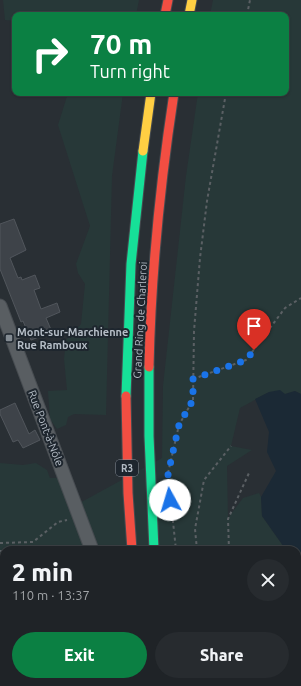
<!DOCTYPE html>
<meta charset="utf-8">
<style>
body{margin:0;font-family:Ubuntu,sans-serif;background:#272b2f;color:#f1f3f6;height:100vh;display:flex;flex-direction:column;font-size:15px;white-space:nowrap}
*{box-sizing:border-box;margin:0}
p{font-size:13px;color:#a1a4a7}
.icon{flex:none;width:22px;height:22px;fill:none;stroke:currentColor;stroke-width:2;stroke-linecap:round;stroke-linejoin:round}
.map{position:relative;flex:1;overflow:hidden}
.sheet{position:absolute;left:0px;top:546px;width:301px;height:140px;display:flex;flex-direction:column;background:#1f2327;border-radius:12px 12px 0 0;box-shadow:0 1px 3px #0004,0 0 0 1px #3c4044}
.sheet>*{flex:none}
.banner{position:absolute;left:12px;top:12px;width:277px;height:84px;border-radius:8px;box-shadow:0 1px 3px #0004,0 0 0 1px #3c4044;background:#0b8043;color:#fff;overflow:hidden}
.pin{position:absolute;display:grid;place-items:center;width:34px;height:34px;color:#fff;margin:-41px -17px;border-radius:50% 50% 50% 0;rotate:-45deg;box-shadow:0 0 4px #0007}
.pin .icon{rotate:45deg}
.me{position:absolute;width:44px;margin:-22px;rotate:354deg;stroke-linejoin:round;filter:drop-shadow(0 0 3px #0008)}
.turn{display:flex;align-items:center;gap:14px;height:84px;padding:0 12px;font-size:18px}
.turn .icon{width:52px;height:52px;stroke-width:2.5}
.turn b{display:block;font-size:28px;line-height:34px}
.round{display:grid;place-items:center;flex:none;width:42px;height:42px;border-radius:21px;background:#272b2f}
.summary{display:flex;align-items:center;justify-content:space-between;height:68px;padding:0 12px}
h1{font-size:24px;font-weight:800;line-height:30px}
.button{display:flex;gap:8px;margin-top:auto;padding:8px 12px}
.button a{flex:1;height:46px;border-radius:24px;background:#0b8043;color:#fff;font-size:16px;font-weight:800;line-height:46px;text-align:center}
.button a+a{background:#272b2f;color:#f1f3f6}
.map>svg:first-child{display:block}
.green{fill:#273838}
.water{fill:#1b2935}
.building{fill:#3e4349;stroke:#51565c}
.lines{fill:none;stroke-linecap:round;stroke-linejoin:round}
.street-casing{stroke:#474c51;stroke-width:15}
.fast-casing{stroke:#464b50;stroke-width:11}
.slow-casing{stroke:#464b50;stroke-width:11}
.jam-casing{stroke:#464b50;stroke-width:11}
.path{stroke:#5b6064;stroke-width:2;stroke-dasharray:3 3;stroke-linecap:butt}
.street{stroke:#595e62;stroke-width:13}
.fast{stroke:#16e098;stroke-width:9}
.slow{stroke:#ffcf43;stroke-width:9}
.jam{stroke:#f24e42;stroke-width:9}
.route{stroke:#1a73e8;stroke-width:7;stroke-dasharray:0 12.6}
.poi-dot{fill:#838b92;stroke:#1e262e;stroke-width:1.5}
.labels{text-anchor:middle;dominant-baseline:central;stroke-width:4;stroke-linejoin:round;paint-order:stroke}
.shield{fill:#1e262e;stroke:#878f98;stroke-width:1}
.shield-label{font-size:10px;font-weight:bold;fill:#b4bcc5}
.street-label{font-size:11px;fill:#b4bcc5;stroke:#1e262e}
.poi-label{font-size:11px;font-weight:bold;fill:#b4bcc5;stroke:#1e262e;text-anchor:start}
</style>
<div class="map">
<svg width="301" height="686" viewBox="0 0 301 686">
<rect width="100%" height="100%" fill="#292f34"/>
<path class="green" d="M3,0H139L136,15H15V21L5,20Z
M213,0H301V394L295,391L285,394L269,392L240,408L231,446L252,450L227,466L228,518L243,498L259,493L261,497L262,516L286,550H4V682H297V565L298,568L301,567V686H0V463L23,465L36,463L47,470L50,478H65L76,505L162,458L163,386L186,176L198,93H286V15H210Z
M68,93H123L112,176L106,415L74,414L68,417L66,425L57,429L50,419L48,391L67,390L64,359L66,340L81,324L85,284L78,273L76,264L90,226L58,125Z"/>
<path class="water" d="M280,390L285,394L295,391L301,394V567L298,568L297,550H286L262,516L261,497L276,471L267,452L269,432L255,399L269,392Z"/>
<path class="building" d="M14,219L26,250L10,258L18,278L21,277L22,280L35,275L40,288L34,290L41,309L57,303L60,312L46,318L52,332L31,340L23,321L21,322L0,269V224Z
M15,403L29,434L35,430L40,440L23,448L18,440L13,442L0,414V410Z"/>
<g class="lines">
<defs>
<path id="street" d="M0,306L92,550"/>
<path id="fast" d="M149,367V436L154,550
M126,396L131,264L143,151"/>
<path id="slow" d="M189,15L192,0
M143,151L151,93"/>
<path id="jam" d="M165,15L168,0
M149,367C151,275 160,184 174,93
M126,396L128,493L132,550
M145,682V686
M168,682L169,686"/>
</defs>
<use href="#street" class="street-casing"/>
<use href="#fast" class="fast-casing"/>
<use href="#slow" class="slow-casing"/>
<use href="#jam" class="jam-casing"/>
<path class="path" d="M247,15L250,0
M193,379L246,360L285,308L301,298
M168,473L179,425L193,400L194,331L200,258L207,201L226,93
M169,484L176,550
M0,543L33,542L58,522L67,520
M197,550L195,529L204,480L231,446
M229,550L228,519L249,473
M0,551H4
M297,600L301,599
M297,621L301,619
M0,622L4,624
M94,682L97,686
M26,686V682
M53,686L58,682"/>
<use href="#street" class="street"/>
<use href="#fast" class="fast"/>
<use href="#slow" class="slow"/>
<use href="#jam" class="jam"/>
</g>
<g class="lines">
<path class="route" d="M170,500L168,474L179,425L193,400V379L246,360L254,350"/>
</g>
<rect class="poi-dot" x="5" y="334" width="8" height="8" rx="2"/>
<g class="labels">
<rect class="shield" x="116" y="460" width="22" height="16" rx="3"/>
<g class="shield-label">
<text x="127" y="468">R3</text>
</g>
<g class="street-label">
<text transform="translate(140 320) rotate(-87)">Grand Ring de Charleroi</text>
<text transform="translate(46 428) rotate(69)">Rue Pont-à-Nôle</text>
</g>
<g class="poi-label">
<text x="17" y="332">Mont-sur-Marchienne<tspan x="17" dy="13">Rue Ramboux</tspan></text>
</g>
</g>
</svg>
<div class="pin" style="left:254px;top:350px;background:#d93025"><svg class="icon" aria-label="arrive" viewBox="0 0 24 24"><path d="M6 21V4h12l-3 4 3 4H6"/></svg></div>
<svg class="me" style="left:170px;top:500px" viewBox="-20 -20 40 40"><circle r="19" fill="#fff"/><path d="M0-13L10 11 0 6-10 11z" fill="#1a73e8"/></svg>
<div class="banner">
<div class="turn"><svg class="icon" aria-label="right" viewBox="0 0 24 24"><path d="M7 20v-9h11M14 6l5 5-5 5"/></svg><div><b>70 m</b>Turn right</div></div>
</div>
<section class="sheet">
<div class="summary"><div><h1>2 min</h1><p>110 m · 13:37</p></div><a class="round"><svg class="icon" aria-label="close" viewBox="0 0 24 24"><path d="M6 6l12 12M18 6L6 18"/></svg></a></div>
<div class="button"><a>Exit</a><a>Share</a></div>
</section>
</div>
